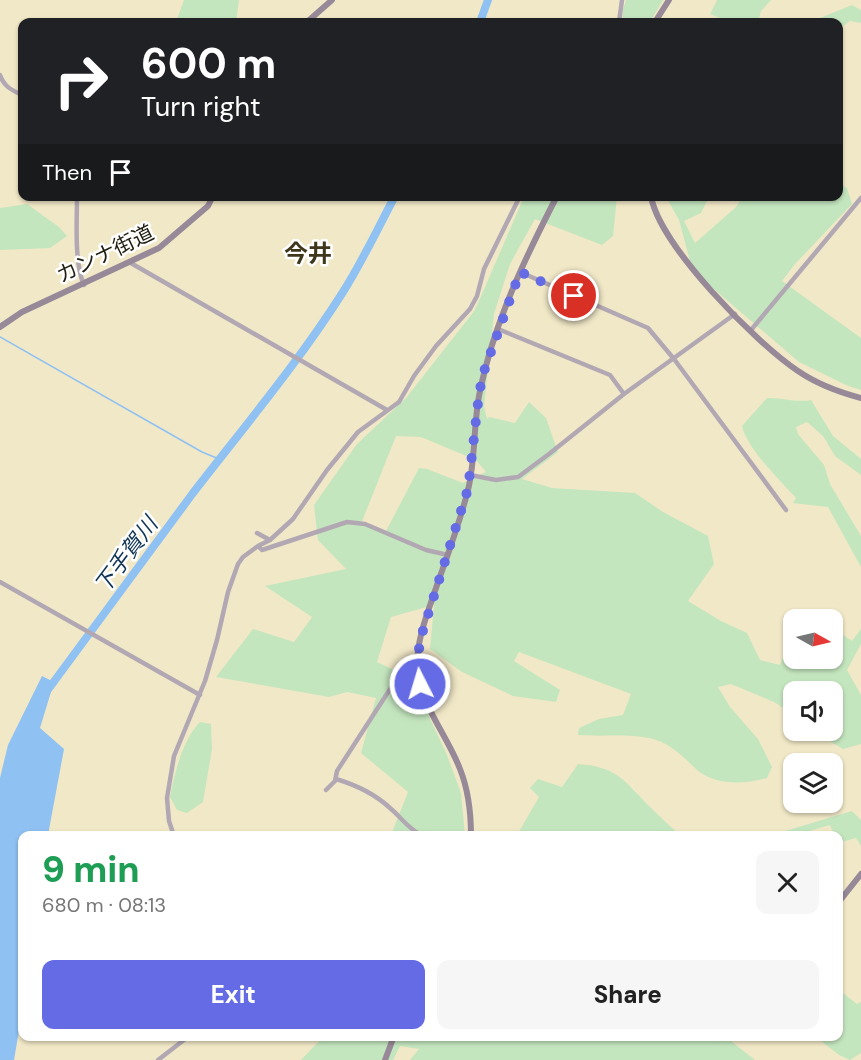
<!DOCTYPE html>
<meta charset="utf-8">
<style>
body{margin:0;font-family:"DM Sans","Noto Sans JP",sans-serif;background:#f6f6f6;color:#222;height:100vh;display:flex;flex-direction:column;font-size:22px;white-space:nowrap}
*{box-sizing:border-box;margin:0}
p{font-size:20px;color:#767676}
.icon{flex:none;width:33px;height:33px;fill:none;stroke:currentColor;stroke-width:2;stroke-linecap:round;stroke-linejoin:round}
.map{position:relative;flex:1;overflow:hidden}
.details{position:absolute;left:18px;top:831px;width:825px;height:210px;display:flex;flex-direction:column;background:#fff;border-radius:12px;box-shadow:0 2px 4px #0004}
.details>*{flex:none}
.banner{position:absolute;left:18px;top:18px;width:825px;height:183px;border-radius:12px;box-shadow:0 2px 4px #0004;background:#202124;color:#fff;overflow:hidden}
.needle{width:39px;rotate:98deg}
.fabs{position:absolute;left:783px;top:609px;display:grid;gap:12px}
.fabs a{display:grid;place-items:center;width:60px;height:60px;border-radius:12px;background:#fff;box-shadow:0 2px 4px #0004;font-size:30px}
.pin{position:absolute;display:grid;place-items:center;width:51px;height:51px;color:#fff;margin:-26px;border:3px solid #fff;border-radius:50%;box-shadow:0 2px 6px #0007}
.me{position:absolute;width:66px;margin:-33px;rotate:355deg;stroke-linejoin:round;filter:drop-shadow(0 0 4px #0008)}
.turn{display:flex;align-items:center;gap:21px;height:126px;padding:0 24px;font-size:27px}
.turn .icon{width:78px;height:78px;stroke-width:2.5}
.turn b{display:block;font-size:42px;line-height:51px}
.then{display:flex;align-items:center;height:57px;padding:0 24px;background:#0003;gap:12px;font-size:22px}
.round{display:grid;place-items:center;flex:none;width:63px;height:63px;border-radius:12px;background:#f6f6f6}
.head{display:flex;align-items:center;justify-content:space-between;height:102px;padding:0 24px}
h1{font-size:36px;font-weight:800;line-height:45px;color:#1e9e55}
.cta{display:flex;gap:12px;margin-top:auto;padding:12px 24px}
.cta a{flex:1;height:69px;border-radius:12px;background:#646be4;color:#fff;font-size:24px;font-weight:800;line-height:69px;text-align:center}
.cta a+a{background:#f6f6f6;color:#222}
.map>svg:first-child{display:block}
.green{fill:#c4e6be;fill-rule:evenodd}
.water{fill:#8fc1f2}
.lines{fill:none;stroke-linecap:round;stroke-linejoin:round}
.stream{stroke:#8fc1f2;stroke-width:1.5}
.river{stroke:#8fc1f2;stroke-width:8}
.street{stroke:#b2a8b3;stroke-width:4.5}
.secondary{stroke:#988999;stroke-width:6}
.route{stroke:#646be4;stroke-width:10;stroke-dasharray:0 18}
.labels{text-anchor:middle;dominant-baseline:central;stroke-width:5;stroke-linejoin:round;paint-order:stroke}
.street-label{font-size:21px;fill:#211d11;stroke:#fff}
.water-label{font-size:22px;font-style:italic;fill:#0f3454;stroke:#fff}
.quarter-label{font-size:24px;font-weight:bold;fill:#3e371b;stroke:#fff}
</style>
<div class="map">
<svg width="861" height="1060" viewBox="0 0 861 1060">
<rect width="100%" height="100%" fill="#f1e8c7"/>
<path class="green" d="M184,0H239L236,22H176Z
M626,0H663L650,22H622L623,10Z
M717,0H771L761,11L758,22H730L710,14Z
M852,5L861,10V23L850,21L839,29L838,22H810Z
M839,184L847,188L852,204L795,264L782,281L861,338V390L846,385L799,362L709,285L690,261L679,220L666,197H709L701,213L684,221L695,243L735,208L743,197L838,196Z
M524,197H617L613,236L602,245L535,219L510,264L494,314L484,407L487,419L489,417L515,423L529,402L546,418L558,452L522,479L552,488L635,493L663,512L708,536L714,564L688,601L721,621L747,633L760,660L780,665L793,628L794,658H832L833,628L852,641L861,629V644L847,670L861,695V744L843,749L813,731L832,730V692H794L793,714L774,702L731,684L718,687L730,707L758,739L772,767L767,778C744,784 717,786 697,770C684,758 674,746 656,740C634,733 602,737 578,735L579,728L599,719L623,715L631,694L519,652L514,661L560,690L556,702L513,696L462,672L430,649L434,605L391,617L377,662L411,678L447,755L461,793L465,835H391L408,792L361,753L376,698L347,692L329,697L216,677L253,629L294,642L312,617L265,586L346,569L318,540L314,505L357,444L406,398L475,310ZM396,436L421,437L476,460L486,472L463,483L427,469L419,468L386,531L361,524Z
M27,204L59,227L67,236L50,248L0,250V208Z
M767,398C784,397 792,403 811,400L833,436L861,459V475L835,456L823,436L807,422L796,427L798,434L824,465L830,484L861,536V567L828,507L793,503L796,498C781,482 746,447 742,426Z
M200,722L211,724L212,749L203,802L187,813L177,810L170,797C175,772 182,741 200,722Z
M578,764C618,767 623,780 649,806C659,816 670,826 680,835H517L539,797L530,788L538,779L562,787Z
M852,811L861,820V846L856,838L839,843L838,836L834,835L830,825L809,831L805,835H772Z
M839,990L857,1004L861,1002V1053L850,1060L839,1055L816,1037L838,1036Z
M324,1036L726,1037L755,1060H410L419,1049L400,1046L393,1060H301Z"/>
<path class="water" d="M42,676L54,682L40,728L64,749L48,835L22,836V1013L14,1060H0V778L8,745Z"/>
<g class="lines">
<path class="stream" d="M0,337L202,452L219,459"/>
<path class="river" d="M480,22L488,0
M47,691C96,625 144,559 193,493C244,427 298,363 343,292C362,262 378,228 395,196"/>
<path class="street" d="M619,22L622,0
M0,75C4,87 12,90 22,95
M77,196C77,221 74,263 84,285
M129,262L387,410
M520,272L648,328L674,359L786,510
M498,329L610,375L624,394
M751,330L861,198
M470,475L496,480L518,477L549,454L624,394L735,314
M257,533L270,540
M258,546L262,550L347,522L365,524L426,550L448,555
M0,582L200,695
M336,779C356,785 375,794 390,808C402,818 408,829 423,836
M326,790L335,781L337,771L394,683L409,664L417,661
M174,836L169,821L167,798L174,756L205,681L217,640L228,592L238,564L243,557L258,546L270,540L293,519L327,470L358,432L399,402L414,376L436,346L470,309L477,296L484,269L520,196
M158,1060L189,1036"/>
<path class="secondary" d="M307,22L332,0
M655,22L669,0
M651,196C659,245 756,343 798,371C817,384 838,392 861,398
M0,327L22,312L159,248L208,206L213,196
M471,836C471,813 468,789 460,769C448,737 419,702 417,669C416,640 428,612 437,585C448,554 460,522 468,490C476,458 473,423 480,391C494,323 525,258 557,196
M838,903L861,874
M385,1060L394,1036"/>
</g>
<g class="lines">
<path class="route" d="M420,684L417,668L420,640L468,489L479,394L483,374L520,272L574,296"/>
</g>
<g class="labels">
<g class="street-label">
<text transform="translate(105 254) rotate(-26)">カンナ街道</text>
</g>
<g class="water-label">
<text transform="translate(126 555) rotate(-53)">下手賀川</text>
</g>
<g class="quarter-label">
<text x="308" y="253">今井</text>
</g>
</g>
</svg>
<div class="fabs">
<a><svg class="needle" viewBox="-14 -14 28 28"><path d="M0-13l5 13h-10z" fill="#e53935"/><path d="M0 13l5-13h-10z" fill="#767676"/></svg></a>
<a><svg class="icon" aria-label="sound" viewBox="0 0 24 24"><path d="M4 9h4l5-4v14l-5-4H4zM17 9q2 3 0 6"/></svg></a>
<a><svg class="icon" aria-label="layers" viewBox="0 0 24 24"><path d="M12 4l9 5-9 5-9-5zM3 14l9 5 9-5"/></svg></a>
</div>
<div class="pin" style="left:574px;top:296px;background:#d93025"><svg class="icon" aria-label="arrive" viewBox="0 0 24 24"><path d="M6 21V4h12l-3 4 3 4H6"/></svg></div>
<svg class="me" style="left:420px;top:684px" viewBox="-20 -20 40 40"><circle r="17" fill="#646be4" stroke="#fff" stroke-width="3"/><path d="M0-11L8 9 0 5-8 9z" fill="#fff"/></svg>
<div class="banner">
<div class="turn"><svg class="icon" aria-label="right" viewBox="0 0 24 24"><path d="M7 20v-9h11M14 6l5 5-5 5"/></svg><div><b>600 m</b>Turn right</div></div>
<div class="then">Then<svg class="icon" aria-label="arrive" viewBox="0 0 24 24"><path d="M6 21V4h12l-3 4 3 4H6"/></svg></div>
</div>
<section class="details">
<div class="head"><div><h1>9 min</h1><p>680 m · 08:13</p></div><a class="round"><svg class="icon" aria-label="close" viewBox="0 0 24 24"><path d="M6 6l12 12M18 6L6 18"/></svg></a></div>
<div class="cta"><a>Exit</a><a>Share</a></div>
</section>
</div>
